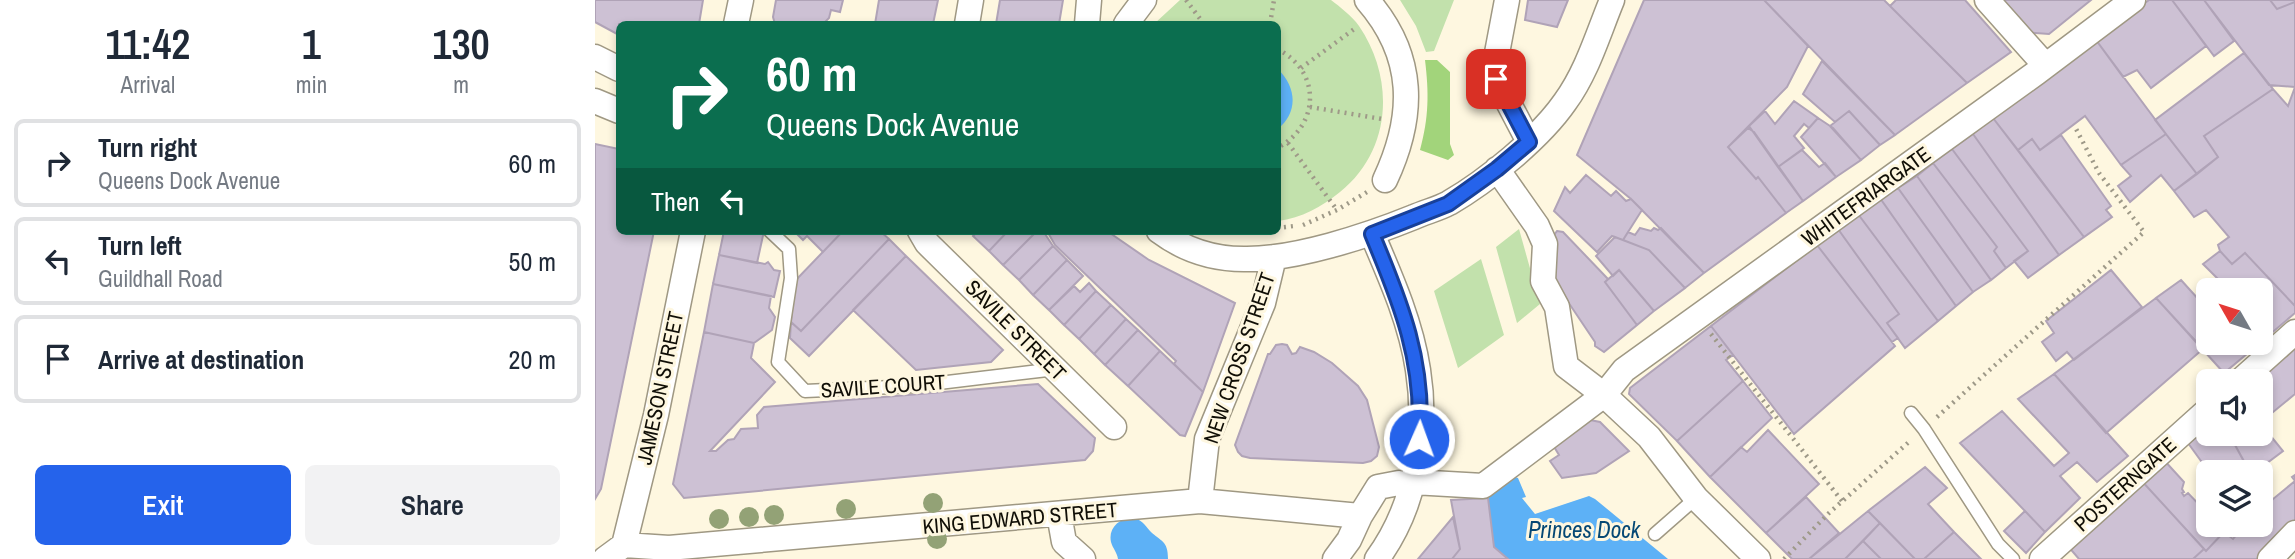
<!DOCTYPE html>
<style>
body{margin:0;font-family:"Archivo Narrow",sans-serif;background:#f2f2f3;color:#1f2937;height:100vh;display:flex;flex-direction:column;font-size:26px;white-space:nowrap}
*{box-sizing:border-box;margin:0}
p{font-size:23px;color:#747a83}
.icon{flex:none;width:38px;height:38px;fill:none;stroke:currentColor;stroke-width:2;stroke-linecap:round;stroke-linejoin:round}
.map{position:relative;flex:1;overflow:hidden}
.details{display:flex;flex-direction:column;background:#fff;width:595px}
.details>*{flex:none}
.guide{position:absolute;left:21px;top:21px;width:665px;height:214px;border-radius:10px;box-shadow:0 4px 10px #0003;background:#0b6e4f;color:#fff;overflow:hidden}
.needle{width:46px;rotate:309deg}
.tools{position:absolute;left:1601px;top:278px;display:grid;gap:14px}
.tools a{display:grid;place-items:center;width:77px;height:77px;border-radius:10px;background:#fff;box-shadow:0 4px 10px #0003;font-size:35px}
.pin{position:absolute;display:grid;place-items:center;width:60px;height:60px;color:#fff;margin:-30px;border-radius:14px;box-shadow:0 4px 10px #0006}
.me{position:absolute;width:77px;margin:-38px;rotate:2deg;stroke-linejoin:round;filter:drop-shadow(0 0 5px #0008)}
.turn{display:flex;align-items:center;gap:24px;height:147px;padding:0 35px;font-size:32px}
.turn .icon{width:91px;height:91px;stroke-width:2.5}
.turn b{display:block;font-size:49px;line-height:60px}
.then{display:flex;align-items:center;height:66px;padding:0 35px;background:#0003;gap:14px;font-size:26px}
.eta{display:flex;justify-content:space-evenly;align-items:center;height:119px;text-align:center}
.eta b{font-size:42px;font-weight:600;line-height:49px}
.cta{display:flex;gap:14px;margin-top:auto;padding:14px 35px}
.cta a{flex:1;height:80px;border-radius:10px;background:#2563eb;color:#fff;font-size:28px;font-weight:600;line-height:80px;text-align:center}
.cta a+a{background:#f2f2f3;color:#1f2937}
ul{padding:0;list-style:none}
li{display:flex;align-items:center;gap:21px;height:88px;margin:0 14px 10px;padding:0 21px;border:4px solid #e0e1e3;border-radius:10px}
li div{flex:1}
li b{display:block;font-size:26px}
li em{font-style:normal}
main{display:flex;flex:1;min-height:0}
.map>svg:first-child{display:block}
.green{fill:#c2e1ac}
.forest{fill:#a2d47b}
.water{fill:#5db1f6}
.building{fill:#cdc1d4;stroke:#b0a3b7;stroke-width:2}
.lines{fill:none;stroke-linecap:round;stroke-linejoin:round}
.lane-casing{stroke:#9f9883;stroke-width:15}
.street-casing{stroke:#9f9883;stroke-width:27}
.path{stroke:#9e9988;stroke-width:4.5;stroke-dasharray:2 5;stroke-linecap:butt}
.lane{stroke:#fff;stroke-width:12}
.street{stroke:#fff;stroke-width:24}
.tree{fill:#93a276}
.route-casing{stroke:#184099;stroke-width:18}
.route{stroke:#2563eb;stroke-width:12}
.labels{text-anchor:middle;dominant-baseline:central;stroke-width:6;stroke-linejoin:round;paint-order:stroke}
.street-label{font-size:21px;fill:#100e06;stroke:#fef7e0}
.water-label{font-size:23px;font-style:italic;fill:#054874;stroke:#fef7e0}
</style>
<main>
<section class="details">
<div class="eta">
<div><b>11:42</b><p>Arrival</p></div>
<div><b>1</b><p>min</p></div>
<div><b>130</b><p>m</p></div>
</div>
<ul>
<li><svg class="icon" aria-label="right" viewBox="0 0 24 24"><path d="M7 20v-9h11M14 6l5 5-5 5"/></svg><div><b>Turn right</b><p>Queens Dock Avenue</p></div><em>60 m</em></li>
<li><svg class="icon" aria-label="left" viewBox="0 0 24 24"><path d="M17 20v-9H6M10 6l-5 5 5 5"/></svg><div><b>Turn left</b><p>Guildhall Road</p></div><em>50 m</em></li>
<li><svg class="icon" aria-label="arrive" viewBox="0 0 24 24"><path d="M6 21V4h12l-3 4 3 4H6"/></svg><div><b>Arrive at destination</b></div><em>20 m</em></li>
</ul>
<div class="cta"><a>Exit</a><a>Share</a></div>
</section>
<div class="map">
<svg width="1700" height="559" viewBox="0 0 1700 559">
<rect width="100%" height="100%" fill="#fef7e0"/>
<path class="green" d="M585,0H736C745,7 757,16 764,26C800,79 797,150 745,192C726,207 707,218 683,221L682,24H559Z
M805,0H859L839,51L831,52L821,26Z
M924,229L945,304L922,323L901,247Z
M886,259L909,335L863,368L839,291Z"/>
<path class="forest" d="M830,60H842L855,72V144L859,155L853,160L825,150C834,117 834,93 830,60Z"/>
<path class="water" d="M683,69C702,88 703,112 683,129Z
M920,477L923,478L931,497L927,498L940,514L994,496L1000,499L1073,559H879L898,537L893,498Z
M537,517C547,520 549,524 555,531C566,542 573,540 573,559H523C522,552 518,549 516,542C513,528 524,519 537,517Z"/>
<path class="building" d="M0,0H108L104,24H24V35L0,22Z
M181,0H248L245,12L236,10L234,18L228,24H180L178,17Z
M284,0H343L338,24H280Z
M405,0H468L464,24H401Z
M933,0H973L962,27L930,20Z
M1049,0H1169L1213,46L1192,87L1133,147L1161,179L1163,177L1191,213L1109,273L1036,199L982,155Z
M1169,0H1289L1372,83L1300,135Z
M1301,0H1370L1416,52L1372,83L1295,6Z
M1400,0H1496L1454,34L1428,32Z
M1554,0H1577L1611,46L1556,88L1542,70L1528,77L1501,40Z
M1577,0H1609L1639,41L1619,56Z
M1609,0H1675L1682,9L1700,2V87L1674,85Z
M1675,0H1700V2L1682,9Z
M1501,40L1571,134L1526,165L1490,116L1445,150L1437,139L1423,150L1398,118Z
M1649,53L1678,89L1609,136L1623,157L1602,174L1560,120Z
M1227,61L1300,135L1285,145L1254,111L1240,122L1208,94Z
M1700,87V306L1650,253L1637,264L1625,251L1623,245L1634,237L1611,210L1599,217L1579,191L1623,157L1609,136L1678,89L1693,106Z
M1199,101L1223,118L1214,128L1209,124L1199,136L1209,148L1183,167L1154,126L1170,111L1180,124Z
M1254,111L1285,145L1266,160L1235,126Z
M1223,118L1238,128L1266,160L1241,177L1206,137Z
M1398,118L1489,237L1464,255L1378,134Z
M1153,128L1159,132L1208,201L1191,213L1163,177L1161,179L1133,147Z
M1378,134L1464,255L1433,278L1419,261L1433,251L1357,149Z
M1571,134L1602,174L1579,191L1566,175L1535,202L1523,186L1536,176L1526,165Z
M1466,135L1516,206L1511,210L1517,217L1489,237L1423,150L1437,139L1445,150Z
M0,144L24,149V231H59L6,489L0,499Z
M1357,149L1433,251L1411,268L1399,251L1402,247L1338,163Z
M1207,150L1224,167L1230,163L1241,177L1208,201L1183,167Z
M1338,163L1402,247L1399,251L1411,268L1396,280L1322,176Z
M991,175L1016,196L1021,191L1031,201L1036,199L1047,210L1028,240L1017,236L1002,252L959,211L970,187L975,193Z
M1322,176L1396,280L1378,292L1303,188Z
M1303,188L1378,292L1361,306L1285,198Z
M1285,198L1361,306L1343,321L1263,214Z
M1263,214L1343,321L1310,348L1292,323L1304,314L1243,229Z
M1045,228L1056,231L1059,228L1063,230L1066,228L1109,273L1090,288L1054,250L1028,240L1033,232L1040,235Z
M1243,229L1304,314L1292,323L1303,338L1297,342L1222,245Z
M129,231H169L162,263L124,255Z
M199,231H248L228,252L212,236L208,240Z
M248,231H285L294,239L206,331L196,322L199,282Z
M383,231H413L394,251L378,236Z
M413,231H442L408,265L394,251Z
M442,231H448L458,246L424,280L408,265Z
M452,231H512L554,260L640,303L608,392L579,364L581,361L460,245Z
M962,231L968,232L1013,279L1010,282L1042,325L1009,352L1000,346V342L961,284L956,239Z
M1020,237L1054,250L1090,288L1059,311L1024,270L1018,276L1001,256Z
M294,239L311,256L214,356L195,338L196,322L206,331Z
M1222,245L1300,346L1199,434L1116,326Z
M458,246L472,260L438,295L424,280Z
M1625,251L1637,264L1650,253L1700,306V313L1666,342V290H1634L1608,264Z
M124,255L170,264L173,262L179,270L185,271L179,297L118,284Z
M311,256L408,350L396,362L321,370L258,310Z
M472,260L488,276L454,310L438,295Z
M1024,270L1059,311L1042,325L1010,282Z
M1516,270L1547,307L1479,360L1472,352L1461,361L1447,342L1459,333L1451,321Z
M1586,280L1614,311V343H1665L1629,373L1561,298Z
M494,283L501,291L469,325L454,310L479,286L485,292Z
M118,284L176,296L174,308L180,317L177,330L159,343L109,332Z
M501,291L516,305L484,339L469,325Z
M1561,298L1608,349L1511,433L1459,374Z
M516,305L531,319L499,354L484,339Z
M531,319L543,330L510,365L499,354Z
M1116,326L1138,355L1131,360L1148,381L1082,441L1034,394L1035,388Z
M543,330L565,351L533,386L510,365Z
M109,332L159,343L156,358L180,382L115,451H121L133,440L139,439L146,429L163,428L162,415L169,407L443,384L500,438L498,451L490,460L89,498L78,484Z
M687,344L692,345L697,354L701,353L705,347L719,352L737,363L763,386L772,400L784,447L782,456L776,461L768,463L655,458L647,456L643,452L640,445L673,354H675L681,345Z
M1700,346V394L1666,422V382H1659Z
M565,351L608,392L590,436L585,435L533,386Z
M1459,374L1533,456L1502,482L1482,462L1465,476L1485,498L1450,532L1365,443L1407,411L1459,466L1474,453L1423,399Z
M1148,381L1177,418L1115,477L1082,441Z
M995,420L1005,422L1034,451L1001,473L967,478L955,461L964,455L958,445Z
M1666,424L1688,451L1672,463L1653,469L1634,434H1666Z
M1614,426V434H1634L1655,472H1614L1593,443Z
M1173,430L1224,484L1171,533L1115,477L1146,447L1152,452Z
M1568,459L1589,482L1587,489L1589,492L1587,493L1589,496L1593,493L1614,515V525H1622L1629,532L1611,551L1545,479Z
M1330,467L1352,488L1333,504L1359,532L1329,559H1320L1273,511Z
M1700,475V520L1662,559H1598L1609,549L1611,551L1629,532L1638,539L1650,525H1666V509L1700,481L1697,477Z
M1545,479L1609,549L1598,559H1484L1472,545Z
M1211,497L1244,533L1214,559H1197L1171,533Z
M893,498L899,547L913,559H857L865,549L856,500Z
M1273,511L1285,523L1250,559H1214Z
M1430,511L1450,532L1431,553L1409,531Z
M858,517L865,549L857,559H823Z
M1285,523L1320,559H1286L1268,541Z
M1359,532L1386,559H1329Z
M1268,541L1286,559H1250Z"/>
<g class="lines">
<defs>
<path id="lane" d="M175,231L194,249L196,278L183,362L210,391L319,386L461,369
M1316,413L1329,429L1403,544L1418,559
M1060,534L1101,498"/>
<path id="street" d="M772,0C821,56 820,116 790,180
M912,0L902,53L901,79L934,142
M1392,0L1450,65
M141,24L146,0
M372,24L376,0
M492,24L494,0
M531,24L549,0
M0,57L24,69
M0,101L24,111
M902,169L942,226L950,244L948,281L962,307L971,366L1009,395L1054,437L1101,498L1163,559
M325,231L332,243L519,427
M564,231C588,249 618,259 649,259C699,260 772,236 819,217C830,212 843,209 854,203C892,181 945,138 970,102C992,72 1003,34 1017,0
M777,234C796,278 816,323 823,370C833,434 821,506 782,559
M1644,382L1700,332
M818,482L888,486L1009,395L1029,370L1441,73L1538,0
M605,501L612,439L668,303L679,257
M464,514L469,542L488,559
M29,545L74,548L605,501L765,516L783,487L804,483
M29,545L61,415L98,231
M10,559L29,545
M740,559L754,540L765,516
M1447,559L1614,409
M1675,559L1700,533"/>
</defs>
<use href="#lane" class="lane-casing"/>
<use href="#street" class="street-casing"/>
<path class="path" d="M591,0L609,24
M675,24L679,0
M682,49C727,71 725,126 682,148
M706,68L762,27
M715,107L787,119
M693,143L742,210
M708,225L742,210L772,192
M682,228L699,226
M1116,334L1247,501
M1342,417L1549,232L1504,173L1479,125
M1189,559L1234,513L1315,441"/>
<use href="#lane" class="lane"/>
<use href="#street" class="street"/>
</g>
<g class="tree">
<circle cx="338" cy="503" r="10"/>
<circle cx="251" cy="509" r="10"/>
<circle cx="179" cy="515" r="10"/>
<circle cx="154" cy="517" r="10"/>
<circle cx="124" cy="519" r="10"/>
<circle cx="342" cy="539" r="10"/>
</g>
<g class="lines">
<defs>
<path id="route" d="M824,439C830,363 806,303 777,234L853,204L902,169L934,142L901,79"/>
</defs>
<use href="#route" class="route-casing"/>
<use href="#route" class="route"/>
</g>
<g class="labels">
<g class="street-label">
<text transform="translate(1271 196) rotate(-36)">WHITEFRIARGATE</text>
<text transform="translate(421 330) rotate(45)">SAVILE STREET</text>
<text transform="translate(644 358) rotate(-71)">NEW CROSS STREET</text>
<text transform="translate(288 386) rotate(-4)">SAVILE COURT</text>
<text transform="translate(65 388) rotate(-78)">JAMESON STREET</text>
<text transform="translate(1530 484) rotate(-42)">POSTERNGATE</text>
<text transform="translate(425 518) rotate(-5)">KING EDWARD STREET</text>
</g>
<g class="water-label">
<text x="989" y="529">Princes Dock</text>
</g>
</g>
</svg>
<div class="tools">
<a><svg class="needle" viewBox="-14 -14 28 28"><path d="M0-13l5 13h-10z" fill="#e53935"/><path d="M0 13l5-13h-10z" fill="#747a83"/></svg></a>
<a><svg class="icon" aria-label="sound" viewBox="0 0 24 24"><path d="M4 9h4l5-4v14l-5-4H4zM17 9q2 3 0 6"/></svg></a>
<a><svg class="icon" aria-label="layers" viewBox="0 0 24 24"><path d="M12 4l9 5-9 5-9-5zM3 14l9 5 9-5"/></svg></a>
</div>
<div class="pin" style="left:901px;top:79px;background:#d93025"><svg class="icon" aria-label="arrive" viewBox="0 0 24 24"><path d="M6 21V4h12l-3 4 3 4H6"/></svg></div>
<svg class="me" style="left:824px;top:439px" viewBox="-20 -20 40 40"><circle r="17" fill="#2563eb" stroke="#fff" stroke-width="3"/><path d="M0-11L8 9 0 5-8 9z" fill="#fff"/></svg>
<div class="guide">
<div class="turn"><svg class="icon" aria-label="right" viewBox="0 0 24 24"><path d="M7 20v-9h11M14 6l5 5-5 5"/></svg><div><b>60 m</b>Queens Dock Avenue</div></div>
<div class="then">Then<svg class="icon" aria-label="left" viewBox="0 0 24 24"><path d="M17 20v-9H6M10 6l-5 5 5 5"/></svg></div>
</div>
</div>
</main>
